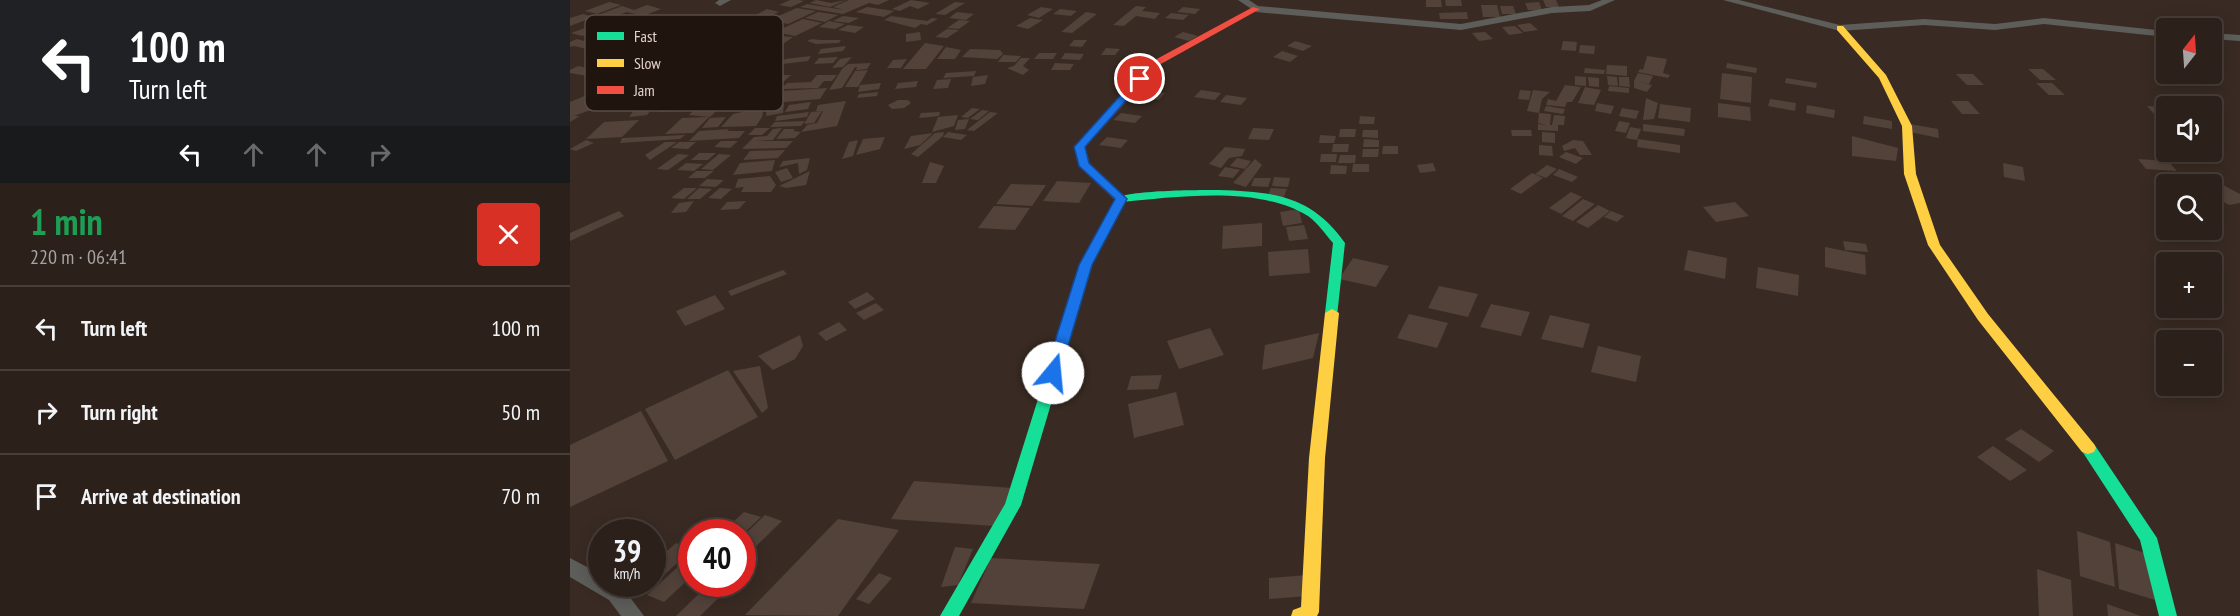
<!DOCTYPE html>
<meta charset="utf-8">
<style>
body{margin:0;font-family:"PT Sans Narrow",sans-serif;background:#372d27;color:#f1f3f6;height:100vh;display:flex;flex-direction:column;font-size:22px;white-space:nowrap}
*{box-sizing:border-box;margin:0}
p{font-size:20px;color:#a6a3a2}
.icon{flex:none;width:33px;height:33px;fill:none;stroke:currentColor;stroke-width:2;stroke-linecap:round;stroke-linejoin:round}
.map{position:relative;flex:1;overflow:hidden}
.panel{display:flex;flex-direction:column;background:#2b201a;width:570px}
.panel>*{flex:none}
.top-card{background:#202124;color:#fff;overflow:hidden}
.needle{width:39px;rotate:17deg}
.buttons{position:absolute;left:1586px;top:18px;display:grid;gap:12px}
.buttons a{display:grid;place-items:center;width:66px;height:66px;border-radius:6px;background:#2b201a;box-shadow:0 3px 15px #0003,0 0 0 2px #473e39;font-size:30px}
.speed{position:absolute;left:18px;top:519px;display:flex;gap:12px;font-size:30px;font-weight:700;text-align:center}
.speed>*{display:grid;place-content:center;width:78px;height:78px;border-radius:50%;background:#2b201a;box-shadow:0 3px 15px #0003,0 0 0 2px #473e39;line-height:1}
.speed small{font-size:15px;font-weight:400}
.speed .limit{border:9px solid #d22;background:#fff;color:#111}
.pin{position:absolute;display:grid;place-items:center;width:51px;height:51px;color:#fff;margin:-26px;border:3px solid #fff;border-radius:50%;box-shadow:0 2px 6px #0007}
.me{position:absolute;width:66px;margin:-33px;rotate:17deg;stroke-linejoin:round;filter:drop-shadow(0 0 4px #0008)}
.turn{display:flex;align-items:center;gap:21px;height:126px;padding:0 30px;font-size:27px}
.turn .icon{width:78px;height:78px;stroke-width:2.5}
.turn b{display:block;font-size:42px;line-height:51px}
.lanes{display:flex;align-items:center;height:57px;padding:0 30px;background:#0003;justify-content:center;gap:30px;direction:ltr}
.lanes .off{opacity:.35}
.round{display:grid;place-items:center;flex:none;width:63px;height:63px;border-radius:6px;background:#372d27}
.overview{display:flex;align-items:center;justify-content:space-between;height:102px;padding:0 30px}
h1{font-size:36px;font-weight:800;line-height:45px;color:#1e9e55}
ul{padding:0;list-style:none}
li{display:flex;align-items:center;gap:18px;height:84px;padding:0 30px;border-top:2px solid #473e39}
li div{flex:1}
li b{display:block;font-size:22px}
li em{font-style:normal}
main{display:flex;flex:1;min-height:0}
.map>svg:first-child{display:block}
.building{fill:#52423a}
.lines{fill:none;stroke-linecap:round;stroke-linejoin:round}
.street{fill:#5d5d5a;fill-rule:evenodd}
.fast{fill:#16e098;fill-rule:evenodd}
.slow{fill:#ffcf43;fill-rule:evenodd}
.jam{fill:#f24e42;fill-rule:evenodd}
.route{fill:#1a73e8;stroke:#114b97;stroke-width:1.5}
.key{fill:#1f140e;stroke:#5a4d47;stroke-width:1.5}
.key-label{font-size:16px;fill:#e3d3cb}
</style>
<main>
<section class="panel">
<div class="top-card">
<div class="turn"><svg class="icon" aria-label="left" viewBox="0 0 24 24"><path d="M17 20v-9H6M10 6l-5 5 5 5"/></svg><div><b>100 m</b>Turn left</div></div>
<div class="lanes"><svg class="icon" aria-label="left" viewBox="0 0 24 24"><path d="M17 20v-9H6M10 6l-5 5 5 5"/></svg><svg class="icon off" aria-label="ahead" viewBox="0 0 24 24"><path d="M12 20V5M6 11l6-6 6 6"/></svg><svg class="icon off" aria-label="ahead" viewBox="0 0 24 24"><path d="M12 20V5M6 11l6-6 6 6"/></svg><svg class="icon off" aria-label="right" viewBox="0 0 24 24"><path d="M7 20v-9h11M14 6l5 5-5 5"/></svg></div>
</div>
<div class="overview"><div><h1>1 min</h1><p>220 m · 06:41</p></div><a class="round" style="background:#d93025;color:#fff"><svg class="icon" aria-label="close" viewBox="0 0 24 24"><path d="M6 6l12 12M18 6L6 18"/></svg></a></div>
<ul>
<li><svg class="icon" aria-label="left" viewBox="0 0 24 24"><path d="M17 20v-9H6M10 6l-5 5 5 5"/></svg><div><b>Turn left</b></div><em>100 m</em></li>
<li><svg class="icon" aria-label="right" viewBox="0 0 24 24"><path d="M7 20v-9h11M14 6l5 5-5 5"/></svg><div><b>Turn right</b></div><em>50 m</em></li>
<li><svg class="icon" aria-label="arrive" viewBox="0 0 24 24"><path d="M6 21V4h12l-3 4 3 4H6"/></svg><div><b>Arrive at destination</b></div><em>70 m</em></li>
</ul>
</section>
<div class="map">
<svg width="1670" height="616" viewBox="0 0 1670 616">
<rect width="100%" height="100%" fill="#392b23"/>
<path class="building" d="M220,0H229L234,1L221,7L209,5Z
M246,0L261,3L276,0L260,7L240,3Z
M279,0H319L308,5L299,3L273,14L230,7L237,4L274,10L263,7Z
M341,0L360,3L348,9L340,6L330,11L322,9Z
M856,0H871L872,7H856Z
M875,0H891L892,6H876Z
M973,0H986L989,7H976Z
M39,2L51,5L27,14L15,11Z
M385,2L395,3L375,15L365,14Z
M969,2L972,10H958L955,3Z
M77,5L91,9L73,16L57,12L40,18L28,15L52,6L64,10Z
M911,5H927L930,17H913Z
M566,6L576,7L572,11L590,13L585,19L566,16L554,26L543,25Z
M930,6H943L946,14H932Z
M297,7L324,11L314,17L286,12Z
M471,7L483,9L469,18L457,15Z
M613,7L630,9L625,14L607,12Z
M227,8L246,11L218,24L199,20Z
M197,9L209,12L195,18L184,16Z
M490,9L507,11L501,16L483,14Z
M248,12L268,15L255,22L235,18Z
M387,12L404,14L396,20L379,18Z
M516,12L527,14L502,33L491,32Z
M897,12L898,19H870L869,13Z
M601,13L619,15L613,20L595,18Z
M13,14L24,17L0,26V18Z
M273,16L289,18L279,23L263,21Z
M321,16L357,21L362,18L368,19L357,25L351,24L345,28L314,20Z
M460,18L473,20L458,29L446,26Z
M233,19L252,23L225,36L205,32Z
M389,20L400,21L389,29L377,28Z
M259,21L275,24L265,29L249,27Z
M960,23L968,30L954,32L947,25Z
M278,25L287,26L294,27L285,33L268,30Z
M945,26L953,33L939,35L932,27Z
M15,28L26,30L12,36L1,33Z
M377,29L389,30L377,38L365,37Z
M27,31L60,38L46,44L13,37Z
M350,32L351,40L336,42V34Z
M613,32L628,36L619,41L604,37Z
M915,32L923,39L909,41L902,33Z
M207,36L223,37L206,49L190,48Z
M7,39L29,45L33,43L45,46L30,52L19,49L27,45L17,49L4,46L0,47V42Z
M242,39L250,40H271L269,43L246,44L237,41Z
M504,40H517L512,47L499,46Z
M725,41L742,46L733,51L717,46Z
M993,41L1007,42L1006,51L991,50Z
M355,43L374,46L356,69H333Z
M1010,45L1025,46L1024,54L1009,53Z
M276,46L273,51L248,54L251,49Z
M376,47L391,50L385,59H367Z
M536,48L550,49L545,55H531Z
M400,49L430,50L433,54L427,59L392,57Z
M712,51L728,56L720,62L703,57Z
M469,53H487L483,59H464Z
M495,53L514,54L510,60L491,59Z
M433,55L451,56L446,62H428Z
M241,56L238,61L212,64L215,59Z
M1077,56L1097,59L1093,73L1100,75L1098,78L1068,72L1070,69L1073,70Z
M268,57L263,63L244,64L249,58Z
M282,57L273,67L262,68L270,59Z
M451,58H460L453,66L459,70L453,75L437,68L444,66Z
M337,59L331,68H317L323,60Z
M301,63L297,69L286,70L287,67H285L272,88L259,90L272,69L278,64Z
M485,63L504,64L500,70H481Z
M1157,63L1187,68L1186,73L1156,68Z
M1037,65L1057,66V76L1036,74Z
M8,66L29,70L17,76L0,73V70Z
M1015,68L1035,70L1034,74L1014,73Z
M1458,69H1473L1486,80H1470Z
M298,70L288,87H275L285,71Z
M406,71L404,76L373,78L376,73Z
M1068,73L1083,76L1079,84L1069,82L1082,85L1077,92L1064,88V81Z
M1152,73L1182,77L1181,103L1150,99Z
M1386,74H1403L1414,85H1397Z
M202,75H221L209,86L168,88L175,80L196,79Z
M247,75H267L262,81H254L248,88L211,89L217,83L241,82Z
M418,75L415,84L401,86L403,77Z
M1005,76L1016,77V86L1005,85Z
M1037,76L1047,77L1048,86L1038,85Z
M1018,77L1029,78V87L1019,86Z
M1049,77H1059L1060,87L1049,86Z
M1216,78L1247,83L1246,88L1215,83Z
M381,79L378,88L363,89L367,80Z
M348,81L346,87L325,89L328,83Z
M311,83L309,89L288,92L290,85Z
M1466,83H1482L1495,95H1479Z
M995,85L1011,87L1002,102H997L995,107L976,105L978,99L986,101Z
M1039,86L1059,88V93L1038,91Z
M1015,87L1031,90L1024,105L1008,103Z
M257,88L250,99L203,103L211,91Z
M631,90L651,93L645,100L624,97Z
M950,90L961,91L959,100L948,99Z
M963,90L980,92L972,99L969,113L957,111Z
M575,91L595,93L589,100L568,98Z
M308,92L307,96L287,98L289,94Z
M17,95L32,97L17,105L29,107L4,116H10L0,122V102Z
M656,95L677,98L671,105L650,102Z
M137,97L158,100L140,117L119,115Z
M133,98L124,109L89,112L98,101Z
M1076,98L1088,103L1084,119L1073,120Z
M1200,99L1226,103L1225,111L1198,106Z
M328,100H338L341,103L334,108L322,109L318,105Z
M276,101L267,126L231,132L237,125L247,123L253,111H256H246L248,105Z
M1381,101H1398L1410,114H1392Z
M241,102L238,109L215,112L219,105Z
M1027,103L1044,106L1041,114L1025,111Z
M1148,103L1180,107L1181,121L1148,117Z
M214,104L213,113L196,116L197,107Z
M1090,104L1121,108L1120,122L1088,118Z
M1237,105L1265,110L1264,118L1236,113Z
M976,106L995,109L993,114L974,111Z
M1577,106L1596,107V115L1584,114Z
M194,107L192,117L186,126L151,127L163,114Z
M402,108L410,109L398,118L391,117Z
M1052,108L1069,111L1066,119L1049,116Z
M82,109L77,115L59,117L64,110Z
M412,110L419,111L408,120L400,119Z
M252,111L244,123L234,124L241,112Z
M239,112L237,117L205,121L207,116Z
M370,112L369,116L349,118L351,113Z
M420,112L428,113L404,131L397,130Z
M551,113L572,116L565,123L543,120Z
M969,113L981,114L980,125H982L984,115L995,116L994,125H988V131L968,130V124L977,125L968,123Z
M388,115L384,126L362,132L368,117Z
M790,116L805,117L804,124H789Z
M1294,116L1322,121V129L1293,124Z
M139,117L123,133L95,134L112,118Z
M156,117L148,127L132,128L140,118Z
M399,119L395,129L385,130L388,120Z
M69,120L52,137L16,139L34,122Z
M235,121L231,126L200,127L205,122Z
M1049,121L1060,123L1056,133L1045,131Z
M1073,124L1115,129L1114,136L1073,131Z
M1340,124L1368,129L1369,138L1340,132Z
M1060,127L1071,129L1067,140L1056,138Z
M185,128H200L192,135H178Z
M212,128L203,140L184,141H223L216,148L172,149L184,137L197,136L203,129Z
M683,128L704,129L699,140L678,139Z
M159,129L157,131H175L169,138L119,141L129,131Z
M214,129H225L223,131L231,132L225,138L206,139Z
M770,129H786L785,137H769Z
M793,130H808V138L792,137Z
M941,130H961L962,136H942Z
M374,132L373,136L348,157L341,154L365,133Z
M378,132L397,135L391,140L373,137Z
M972,132L985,133V143L972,142Z
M363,133L350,145L334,149L341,136Z
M115,135L110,139L50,143L52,138Z
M750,135L766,136L764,143H749Z
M1282,136L1328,148L1326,161L1282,156Z
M315,137L310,149L286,155L293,139Z
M537,137L558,140L551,148L529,145Z
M794,139L809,140V147H793Z
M1068,139L1110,145V153L1067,147Z
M16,140L24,143L6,151L0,149Z
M288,140L283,156L272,159L279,142Z
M1003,140L1013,141L1022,155H1010L1005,148L994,151L992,146Z
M151,141H168L160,148L144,147Z
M95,142H107L80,160L75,155Z
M109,142H126L118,149L101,148Z
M763,144H779L778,152H762Z
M969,145L982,146L983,156L969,155Z
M813,146H828V154H812Z
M655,147L675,149L672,156L659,158L651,168L639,164Z
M793,149H809L808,157H792Z
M215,150L208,158L173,160L180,151Z
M996,152L1013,158L1006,164L989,157Z
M129,153H146L138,160H121Z
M108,154L119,155L98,170L87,169Z
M149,154L161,155L143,170L131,169Z
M751,154H767L766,162H750Z
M770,155H786L785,163H768Z
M240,158L237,170L229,174L228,163L209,167L213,161Z
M667,158L681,161L675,169L660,166Z
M685,159L692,165L676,187L663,183Z
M1568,159L1598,161L1607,171L1576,169Z
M205,160L202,171L163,175L170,163Z
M360,162L374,166L366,183H352Z
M116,163L133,164L124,171L107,170Z
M863,163L866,171L850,173L847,165Z
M1433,163L1453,167L1455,181L1434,177Z
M783,164H799V172H782Z
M761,165L777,166L776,174H760Z
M977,165L987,169L976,178L965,174Z
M655,167L670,170L663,178L648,176Z
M217,168L223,178L211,182L205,172Z
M989,169L1008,177L1002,182L983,175Z
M126,171H144L135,178H118Z
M240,171L236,185L216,188L209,186Z
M962,173L973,178L951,194L940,189Z
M200,176L206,185L201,192H171L174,187L165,188L168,179Z
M704,177L720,178L718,187L702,186Z
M684,178H701L698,187L681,186Z
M1640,178L1670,194V203L1659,205L1641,195V184H1623L1619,182Z
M137,179L154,180L146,187L129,186Z
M487,181L521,183L509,203L473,201Z
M441,184L476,185L462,206L426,204Z
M114,188H127L114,199L101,198Z
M129,188L142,189L130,199H117Z
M150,188L162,189L151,199L138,198Z
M701,188L717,189L713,199L697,197Z
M1001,192L1012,197L991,214L979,208Z
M1013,199L1025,204L1003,221L992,216Z
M124,201L116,212L101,213L109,203Z
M176,201L169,209L150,210L157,202Z
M1165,202L1179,216L1146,222L1133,207Z
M1028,205L1040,211L1018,228L1006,222Z
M424,206L460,208L445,230L408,228Z
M729,209L732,223L713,226L710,212Z
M49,211L54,216L0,241V233Z
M1041,211L1054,216L1047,222L1034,217Z
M692,223V246L652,249L653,226Z
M734,225L738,239L719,241L716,227Z
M1273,241L1296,244L1298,252L1275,250Z
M1255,247L1295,255L1296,275L1255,267Z
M738,249L740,273L699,276L698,252Z
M1118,250L1157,258L1155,279L1114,270Z
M783,258L819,266L806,287L769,279Z
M1188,267L1229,275L1228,296L1186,288Z
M213,270L217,274L161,296L158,291Z
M869,286L908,294L898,317L858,308Z
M297,292L305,299L285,309L278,302Z
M145,295L155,309L115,326L106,311Z
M306,303L314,310L294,320L286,313Z
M921,304L960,312L951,336L910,327Z
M839,314L878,323L867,348L827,338Z
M980,315L1020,324L1013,348L971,339Z
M269,322L277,330L256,341L248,333Z
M640,328L654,355L609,369L597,341Z
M749,333L743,358L692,370L695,345Z
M230,335L233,346L225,359L203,370L188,356Z
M1028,346L1071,356L1066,382L1021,372Z
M190,366L198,408L192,413L163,371Z
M158,370L188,417L105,460L75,409Z
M592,375L588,389L557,390L561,376Z
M606,392L614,425L564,438L558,404Z
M71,411L98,461L0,507V445Z
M1451,429L1484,451L1469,462L1435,439Z
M1423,446L1457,470L1440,481L1407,457Z
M344,481L443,488L424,526L321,519Z
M174,512L191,517L172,535V532H152Z
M195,515L212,521L172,560V537Z
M268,519L329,530L268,616L175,615Z
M1507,531L1540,542L1545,587L1510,576Z
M106,543L122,549L77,591L58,584H82V564Z
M1545,543L1578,554L1585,600L1549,589Z
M385,547L403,549L388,585L371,587Z
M122,554V576L94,602L77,595Z
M421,558L530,564L514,609L401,603Z
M1467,569L1501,580L1503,616H1469Z
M309,573L322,578L299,604L286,599Z
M738,575V596L699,599V578Z
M139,584H163L130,616H106Z
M1537,604L1571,616H1538Z"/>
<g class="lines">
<path class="street" d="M149,0H161L150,6L145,3Z
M668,0H679L688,6L891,24L982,7L1019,5L1032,0H1045L1020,11L982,13L891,30L686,12Z
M1153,0H1169L1270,25L1354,19L1425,24L1474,18L1596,31V37L1474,24L1425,30L1354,25L1270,31Z
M1641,33L1670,35V41L1641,39Z
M0,558L32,575V584H46L53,588L74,616H51L39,600L0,577Z"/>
<path class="fast" d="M649,190C704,192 741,195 775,243L767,316L762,317L755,313L763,243C755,234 748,223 738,216C689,185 606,197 551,202L545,199C556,190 630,190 649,190Z
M518,255L524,259L451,505L389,616H370L435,504L512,259Z
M1518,442L1524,444L1587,538L1607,616H1589L1570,540L1510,448L1512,444Z"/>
<path class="slow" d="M1267,26H1273L1316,75L1342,126L1346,174L1370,245L1418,314L1524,444L1526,448L1524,452L1518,454L1512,452L1408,320L1358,245L1334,174L1332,126L1309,78L1267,30Z
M762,309L769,313L755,458L749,612L747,616H721L723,610L731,607L739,458L755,313Z"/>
<path class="jam" d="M683,7L690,9L589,65L515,147L518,163L557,199L522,262H514L512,259L545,200L509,166L505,147L583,61Z"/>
</g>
<path class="route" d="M567,77L575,79L515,147L519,163L557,199L522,265L490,373L483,379L475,373L509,265L545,199L509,166L504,147Z"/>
<rect x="15" y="15" width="198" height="96" rx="9" class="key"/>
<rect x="27" y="32" width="27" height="8" fill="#16e098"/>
<rect x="27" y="59" width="27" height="8" fill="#ffcf43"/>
<rect x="27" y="86" width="27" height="8" fill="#f24e42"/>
<g class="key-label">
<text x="64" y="42">Fast</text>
<text x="64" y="69">Slow</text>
<text x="64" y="96">Jam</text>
</g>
</svg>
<div class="buttons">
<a><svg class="needle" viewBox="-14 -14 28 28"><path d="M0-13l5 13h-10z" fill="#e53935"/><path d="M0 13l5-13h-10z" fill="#a6a3a2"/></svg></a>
<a><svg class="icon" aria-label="sound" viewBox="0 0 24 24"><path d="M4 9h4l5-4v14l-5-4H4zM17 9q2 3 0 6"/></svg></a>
<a><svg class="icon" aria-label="search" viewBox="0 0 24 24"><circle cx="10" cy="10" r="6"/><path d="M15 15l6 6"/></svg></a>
<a>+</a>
<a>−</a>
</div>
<div class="speed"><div>39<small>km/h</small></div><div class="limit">40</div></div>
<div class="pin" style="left:570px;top:79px;background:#d93025"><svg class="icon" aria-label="arrive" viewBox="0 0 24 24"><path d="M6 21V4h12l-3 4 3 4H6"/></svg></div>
<svg class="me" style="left:483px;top:373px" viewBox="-20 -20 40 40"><circle r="19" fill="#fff"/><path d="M0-13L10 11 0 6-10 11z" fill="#1a73e8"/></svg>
</div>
</main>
